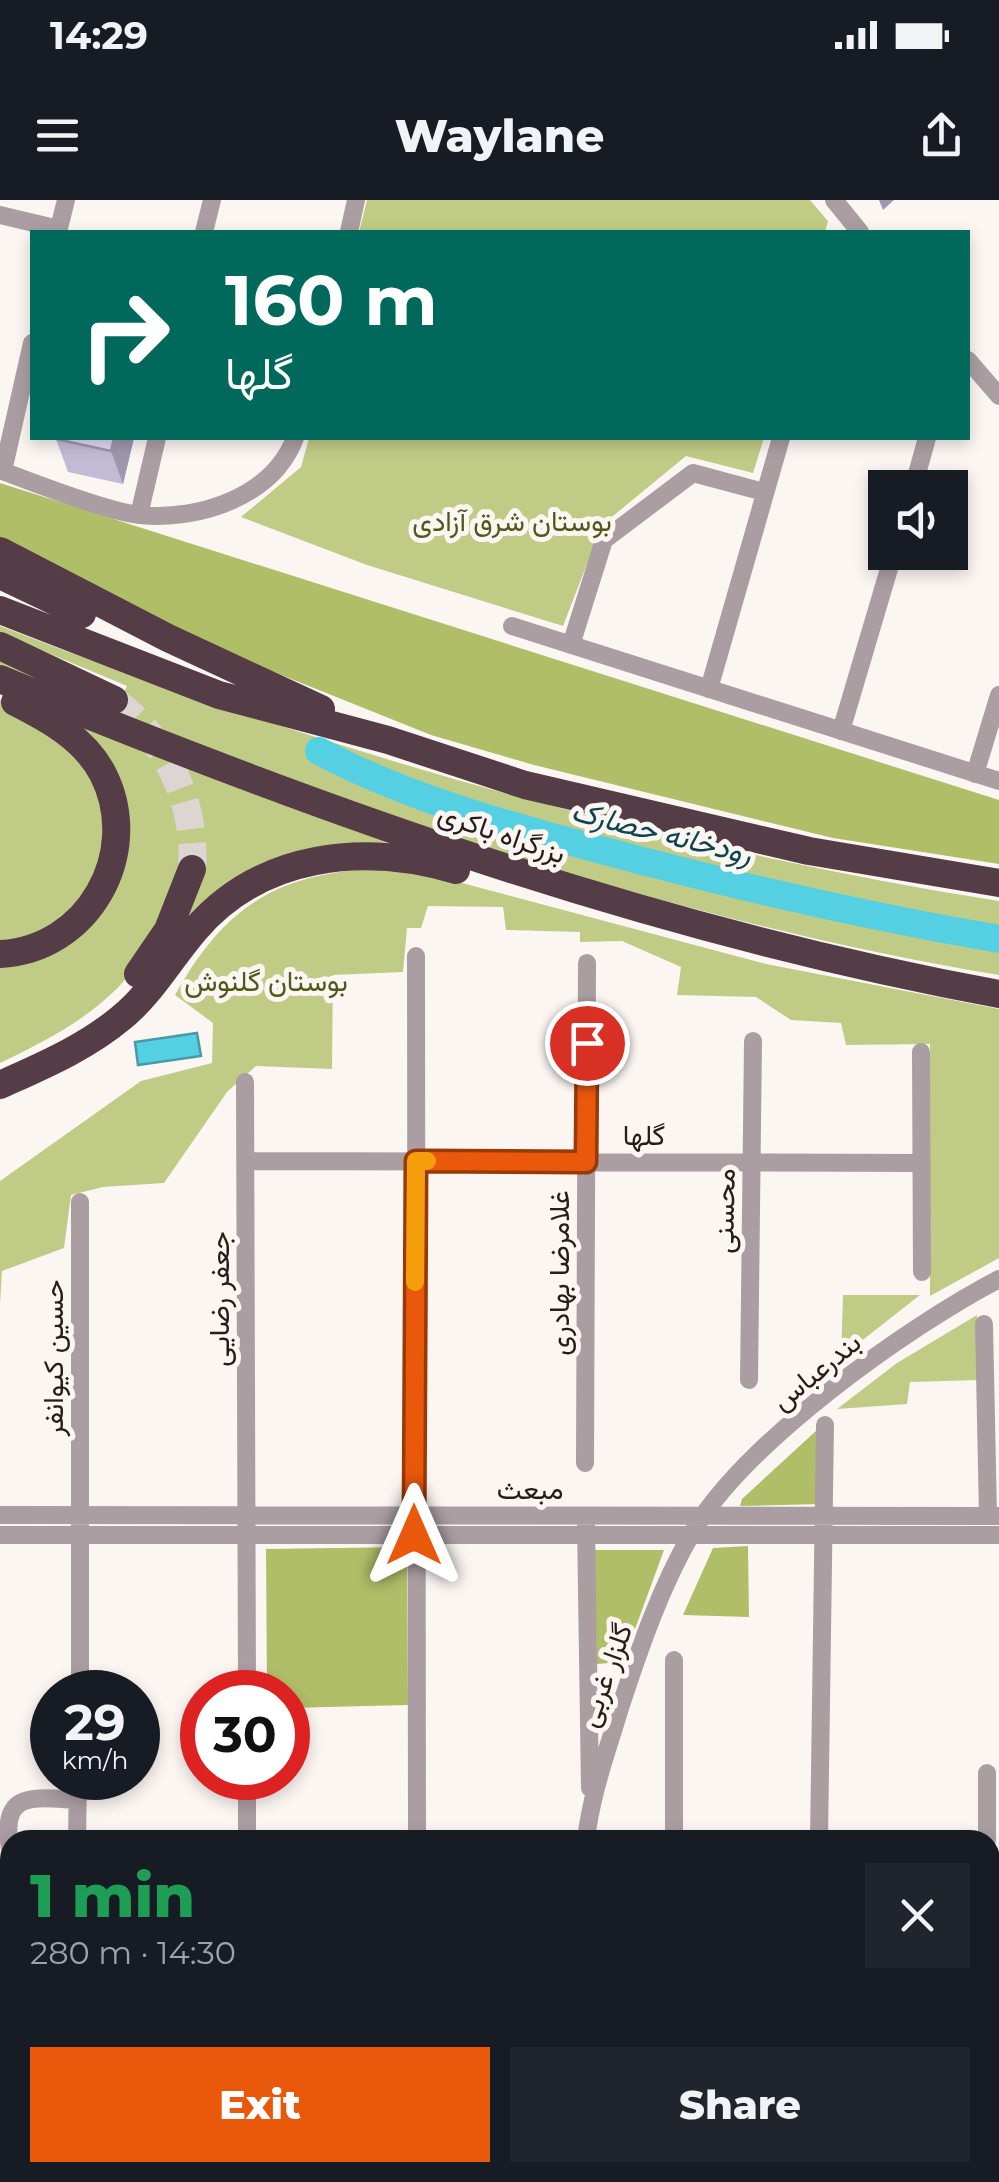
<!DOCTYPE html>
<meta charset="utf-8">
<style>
body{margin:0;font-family:Montserrat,Vazirmatn,sans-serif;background:#20242c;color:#f1f3f6;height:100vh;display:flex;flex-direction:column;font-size:38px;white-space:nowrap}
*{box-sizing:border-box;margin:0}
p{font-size:32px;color:#9ea1a6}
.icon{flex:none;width:55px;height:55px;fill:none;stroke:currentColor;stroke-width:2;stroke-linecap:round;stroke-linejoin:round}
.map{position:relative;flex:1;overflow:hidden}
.drawer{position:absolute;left:0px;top:1630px;width:1000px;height:352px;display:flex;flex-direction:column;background:#171b24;border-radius:30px 30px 0 0;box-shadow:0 5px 15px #0003}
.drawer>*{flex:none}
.banner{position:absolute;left:30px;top:30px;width:940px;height:210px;border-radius:0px;box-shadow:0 5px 15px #0003;background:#00695c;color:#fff;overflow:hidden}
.fabs{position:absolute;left:868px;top:270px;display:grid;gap:20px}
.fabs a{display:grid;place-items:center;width:100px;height:100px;border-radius:0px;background:#171b24;box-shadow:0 5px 15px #0003;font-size:50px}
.speed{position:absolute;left:30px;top:1470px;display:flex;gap:20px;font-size:50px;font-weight:700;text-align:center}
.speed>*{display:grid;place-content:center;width:130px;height:130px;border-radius:50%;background:#171b24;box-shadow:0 5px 15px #0003;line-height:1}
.speed small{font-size:25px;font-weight:400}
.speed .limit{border:15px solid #d22;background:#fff;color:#111}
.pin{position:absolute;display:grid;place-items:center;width:85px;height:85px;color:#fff;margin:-42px;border:5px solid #fff;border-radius:50%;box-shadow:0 2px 10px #0007}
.me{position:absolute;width:110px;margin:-55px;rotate:0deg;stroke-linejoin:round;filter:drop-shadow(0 0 8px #0008)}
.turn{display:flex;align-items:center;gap:35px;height:210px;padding:0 30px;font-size:45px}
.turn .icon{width:130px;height:130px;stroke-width:2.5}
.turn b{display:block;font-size:70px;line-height:85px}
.round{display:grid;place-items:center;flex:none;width:105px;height:105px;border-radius:0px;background:#20242c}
.summary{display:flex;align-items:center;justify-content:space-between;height:170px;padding:0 30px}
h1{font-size:60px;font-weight:800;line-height:75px;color:#1e9e55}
.action{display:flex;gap:20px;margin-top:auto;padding:20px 30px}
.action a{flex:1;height:115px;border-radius:0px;background:#ea580c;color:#fff;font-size:40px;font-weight:800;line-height:115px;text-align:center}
.action a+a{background:#20242c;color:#f1f3f6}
.status{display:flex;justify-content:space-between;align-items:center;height:70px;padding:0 50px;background:#171b24;direction:ltr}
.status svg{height:28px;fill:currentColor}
header{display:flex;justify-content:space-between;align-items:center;height:130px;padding:0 30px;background:#171b24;font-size:45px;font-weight:800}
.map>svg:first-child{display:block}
.green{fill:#c0cc86}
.forest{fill:#b1be68}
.water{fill:#55d0e3;stroke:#479aa6;stroke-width:2.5}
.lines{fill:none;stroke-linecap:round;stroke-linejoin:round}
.river{stroke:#55d0e3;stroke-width:28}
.highway-tunnel{stroke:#dcd5d2;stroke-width:28;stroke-dasharray:28 14;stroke-linecap:butt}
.minor{stroke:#ab9ea3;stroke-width:18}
.major{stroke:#6b565f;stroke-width:22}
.highway{stroke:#553d47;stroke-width:28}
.wall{fill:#c2bbd6}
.shaded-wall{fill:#9e98ae}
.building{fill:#e1d9f9;stroke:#9e98ae;stroke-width:2.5}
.route-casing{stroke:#983908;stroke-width:25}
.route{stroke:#ea580c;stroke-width:18}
.slow{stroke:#f59e0b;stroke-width:18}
.labels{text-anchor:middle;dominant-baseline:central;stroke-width:10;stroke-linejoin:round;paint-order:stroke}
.park-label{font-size:28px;fill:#50581a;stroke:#fcf6f3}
.street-label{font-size:28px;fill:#261c18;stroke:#fcf6f3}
.water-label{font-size:30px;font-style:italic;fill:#0c454d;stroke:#fcf6f3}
</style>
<div class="status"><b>14:29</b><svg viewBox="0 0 49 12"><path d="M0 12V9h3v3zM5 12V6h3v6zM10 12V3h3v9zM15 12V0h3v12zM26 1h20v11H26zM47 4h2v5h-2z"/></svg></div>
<header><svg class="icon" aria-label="menu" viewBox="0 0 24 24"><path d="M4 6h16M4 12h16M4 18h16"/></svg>Waylane<svg class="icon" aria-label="share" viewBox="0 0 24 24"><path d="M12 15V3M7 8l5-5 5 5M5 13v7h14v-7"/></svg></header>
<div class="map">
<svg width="999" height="1982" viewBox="0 0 999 1982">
<rect width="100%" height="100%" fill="#fcf6f3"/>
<path class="green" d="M367,0H810L828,21L825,32H359Z
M309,238H764L753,273L686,256L602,325L563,426L367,365L241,317L301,267Z
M0,426C324,551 656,646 999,701V775C654,717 321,600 0,465V455L116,510L127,486L0,433Z
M0,492L259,595L494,677L423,655L290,660L142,789L90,827L139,786L175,689C162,715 151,744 135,767C103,812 48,840 0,863V760L92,715L116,592Z
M0,500L17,507L86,559L111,632L75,717L0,749Z
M402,667L766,764L999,809V1058L930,1096V844L846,845L841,823L791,820L756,797L677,795L681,767L622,741L580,742V732L506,730L503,707L428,706L421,728H407L403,772L333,775L332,869L256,866L227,892L164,983L103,987L71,995L64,1048L2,1071L0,1104V981L141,881L212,863L213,823L175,795C231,694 290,670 402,667Z
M843,1095H920L841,1157Z
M977,1115L980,1180L910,1182L907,1204L837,1209L897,1163Z"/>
<path class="forest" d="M0,283L999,600V664L833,638L534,565L431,535L209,446L0,338Z
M817,1230L820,1304L740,1306L742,1299Z
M748,1346L749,1417L683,1415L713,1348Z
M407,1347L408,1505L288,1508V1492H267L266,1349Z
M594,1350H664L623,1462L597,1464Z"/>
<path class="water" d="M197,833L201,856L138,865L135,842Z"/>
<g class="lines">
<path class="river" d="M319,551C409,599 507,625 605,651C735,686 866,716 999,739"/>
<path class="highway-tunnel" d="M114,500C166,540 197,602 192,669
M0,1797L10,1817
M0,1874L10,1894
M88,1972L93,1982"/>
<path class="minor" d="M834,0L860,32
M0,15L59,29
M58,32L66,0
M204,32L212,0
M349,32L356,0
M968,160L999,196
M0,270C34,283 108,312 140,315C200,321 273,296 295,238
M3,271L32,143
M913,288L927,238
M139,315L157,238
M512,426L999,581
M571,445L604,340L693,273L764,292
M709,489L781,238
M841,531L894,352
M975,574L999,495
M416,756L417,1640
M921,852L922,1072
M245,882L247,1492
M246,961L922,963
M80,1002V1492
M984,1124L988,1316
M749,1180L753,841
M585,1263L587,763
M0,1315L999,1316
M586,1324L590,1588
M0,1335H999
M674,1460V1640
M987,1573V1640
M247,1578V1640
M77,1640L78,1578
M586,1640C591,1594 607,1552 620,1508C639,1450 661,1386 692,1333C744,1243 907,1127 999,1079
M819,1640L825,1225
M10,1648C0,1589 35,1598 78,1600
M0,1747L10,1768
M0,1863L10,1860
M25,1972L31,1982
M100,1972L112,1982
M450,1972V1982
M553,1972L561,1982
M56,1982L67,1972
M572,1982L576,1972"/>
<path class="major" d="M990,1901H999
M0,1904H10
M0,1930L10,1931
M990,1933H999
M0,1955L10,1967
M162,1982L168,1972"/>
<path class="highway" d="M0,351L168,438L321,509
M0,375L82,414
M0,410L219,495L388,540L525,585L809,651L999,683
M0,446L114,500
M0,479C324,613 653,730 999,794
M0,754C88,750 143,653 103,574C85,539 49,519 15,502
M138,774L168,730L192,669
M0,885C42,866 85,848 121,818C151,794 170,759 195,730C261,653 364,643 456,670"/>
</g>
<path class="wall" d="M56,239L134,238L123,284L68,272Z"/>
<path class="shaded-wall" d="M879,0H894L883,10Z
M114,238H134L123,284L111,251Z"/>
<path class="building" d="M56,239V238H114L111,251Z"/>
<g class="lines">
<defs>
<path id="route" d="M414,1335L416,961L586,962L587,843"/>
</defs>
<use href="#route" class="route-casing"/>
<use href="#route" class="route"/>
<path class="slow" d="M415,1082L416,961H427"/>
</g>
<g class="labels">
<g class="park-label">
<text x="512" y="321">بوستان شرق آزادی</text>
<text x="266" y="781">بوستان گلنوش</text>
</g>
<g class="street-label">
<text transform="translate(502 633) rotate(19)">بزرگراه باکری</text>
<text x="644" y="935">گلها</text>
<text transform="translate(724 1011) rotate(-89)">محسنی</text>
<text transform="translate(559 1073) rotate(-90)">غلامرضا بهادری</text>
<text transform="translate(219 1099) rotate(-90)">جعفر رضایی</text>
<text transform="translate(53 1158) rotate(-90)">حسین کیوانفر</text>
<text transform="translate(816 1171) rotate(-39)">بندرعباس</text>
<text x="530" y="1289">مبعث</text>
<text transform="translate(605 1475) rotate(-70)">گلزار غربی</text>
</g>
<g class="water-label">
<text transform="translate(662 632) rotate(14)">رودخانه حصارک</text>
</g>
</g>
</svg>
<div class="fabs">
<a><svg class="icon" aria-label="sound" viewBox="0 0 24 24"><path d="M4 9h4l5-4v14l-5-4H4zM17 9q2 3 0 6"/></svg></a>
</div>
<div class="speed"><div>29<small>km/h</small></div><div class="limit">30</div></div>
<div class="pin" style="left:587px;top:843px;background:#d93025"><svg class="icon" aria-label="arrive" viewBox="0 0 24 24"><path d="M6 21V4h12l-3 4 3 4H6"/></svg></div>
<svg class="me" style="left:414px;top:1335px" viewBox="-20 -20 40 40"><path d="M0-17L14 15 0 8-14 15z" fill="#ea580c" stroke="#fff" stroke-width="4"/></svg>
<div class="banner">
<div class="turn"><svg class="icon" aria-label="right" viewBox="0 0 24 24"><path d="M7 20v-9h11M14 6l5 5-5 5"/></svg><div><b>160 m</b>گلها</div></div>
</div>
<section class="drawer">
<div class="summary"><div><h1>1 min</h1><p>280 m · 14:30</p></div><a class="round"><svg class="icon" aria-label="close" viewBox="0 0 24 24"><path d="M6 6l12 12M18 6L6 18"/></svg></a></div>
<div class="action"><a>Exit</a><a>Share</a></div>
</section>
</div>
